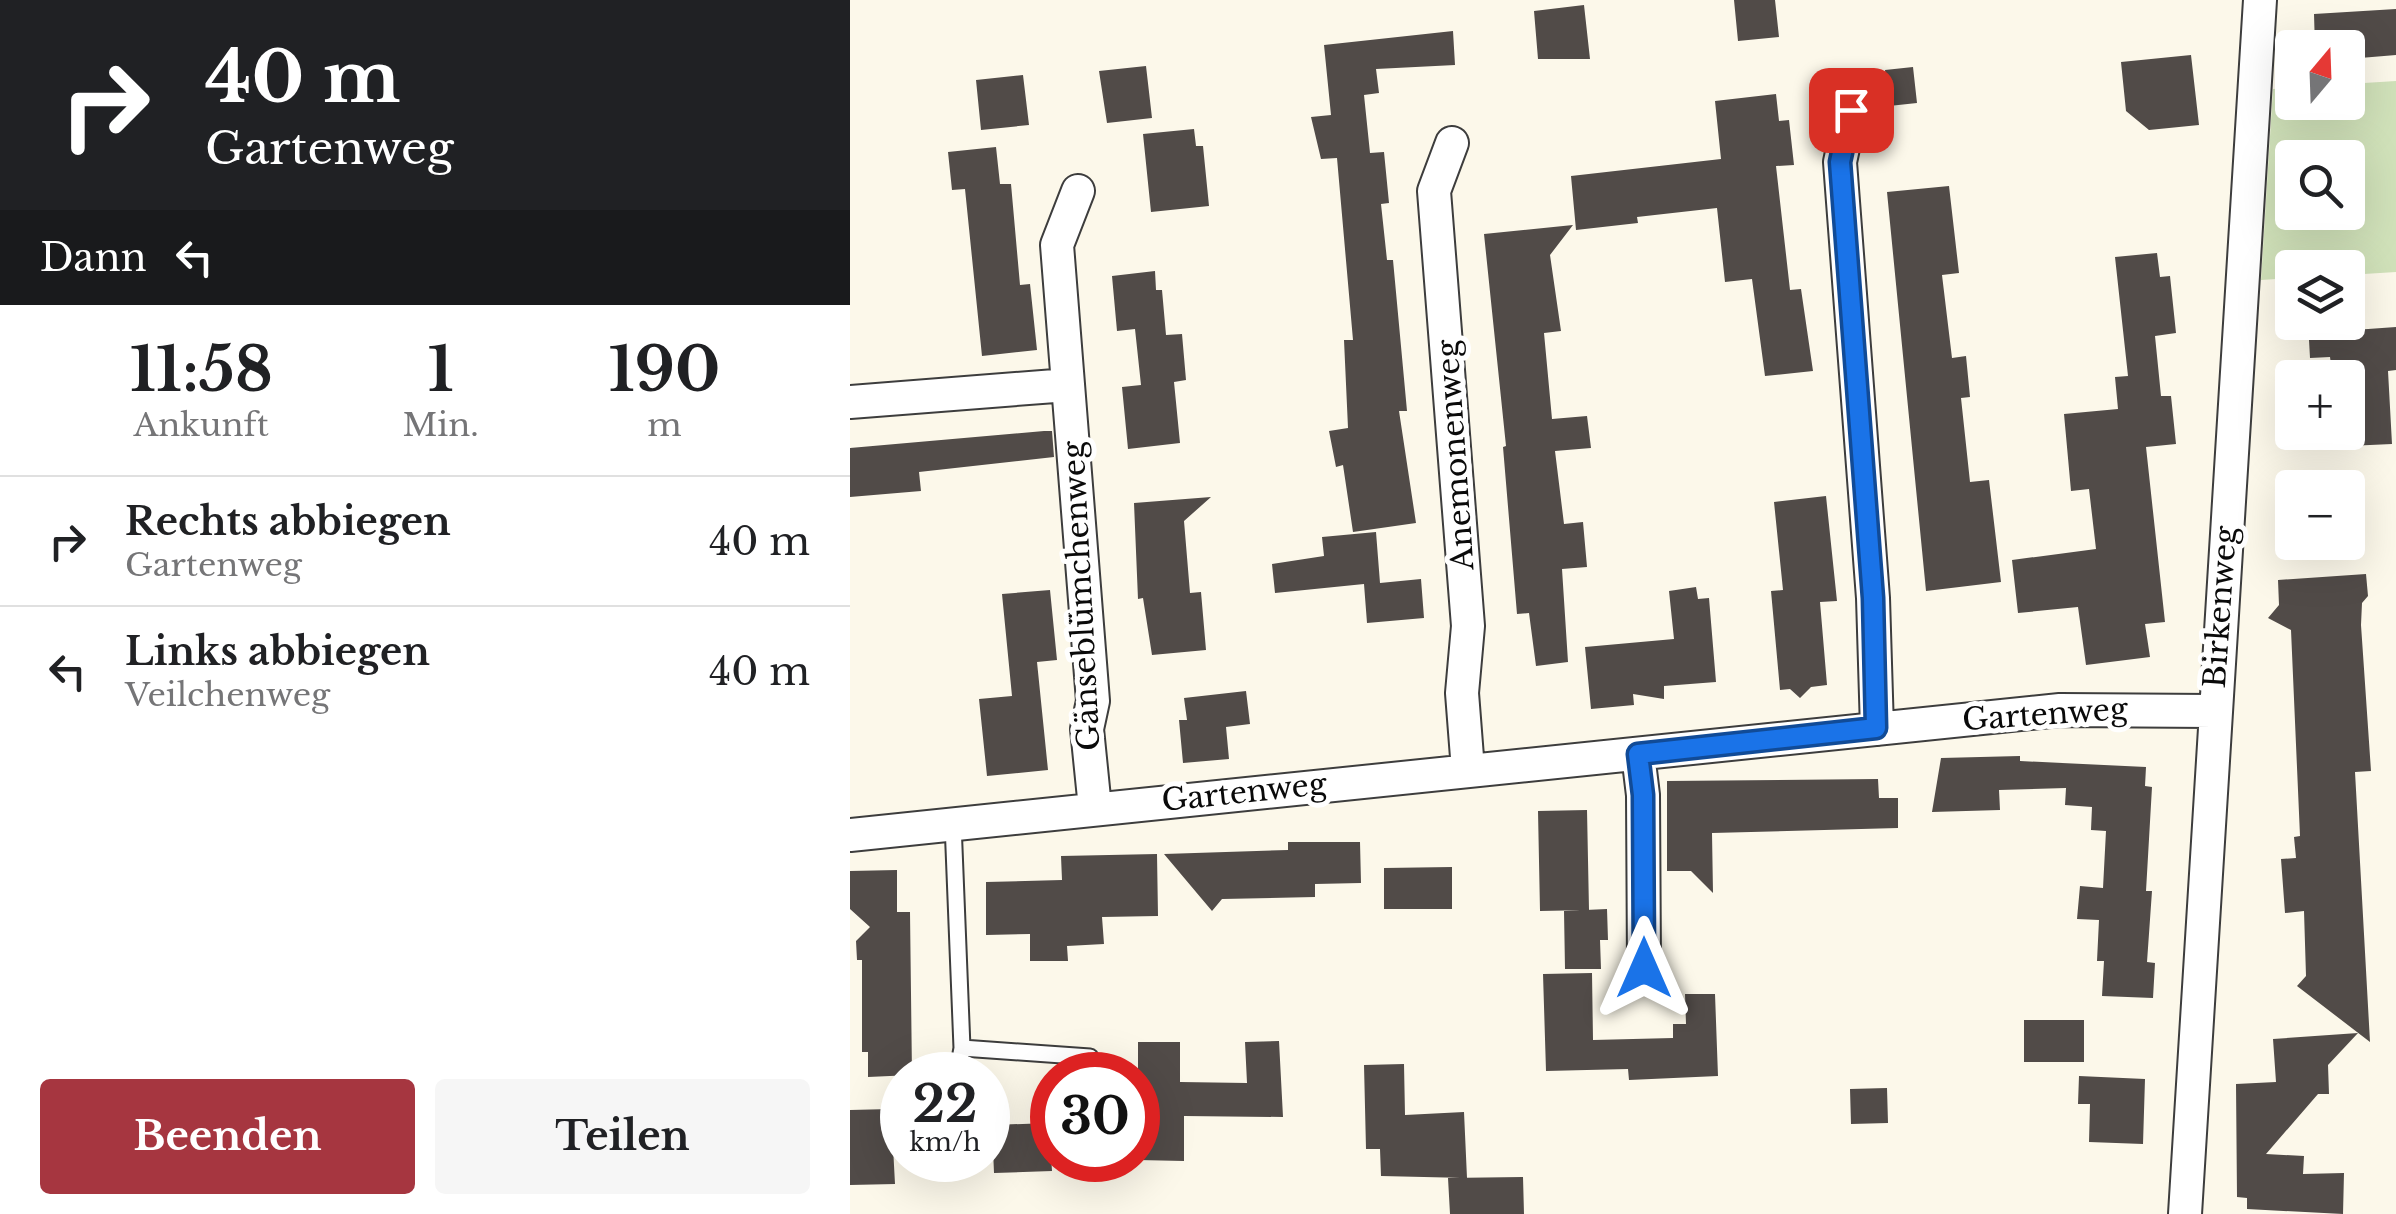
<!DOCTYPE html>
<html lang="de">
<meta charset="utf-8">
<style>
body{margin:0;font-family:"Libre Baskerville",serif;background:#f6f6f6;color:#202124;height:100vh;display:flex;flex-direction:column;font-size:38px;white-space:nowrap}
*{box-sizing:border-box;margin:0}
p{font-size:32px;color:#757577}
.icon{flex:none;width:55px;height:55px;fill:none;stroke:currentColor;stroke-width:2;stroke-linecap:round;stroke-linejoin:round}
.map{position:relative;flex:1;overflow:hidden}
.panel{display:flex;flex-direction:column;background:#fff;width:850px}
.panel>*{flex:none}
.guide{background:#202124;color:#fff;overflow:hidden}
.needle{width:65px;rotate:19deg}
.fabs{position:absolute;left:1425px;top:30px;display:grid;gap:20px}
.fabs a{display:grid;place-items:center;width:90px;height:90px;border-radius:10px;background:#fff;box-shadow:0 10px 40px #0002;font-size:50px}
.speed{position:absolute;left:30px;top:1052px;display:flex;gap:20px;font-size:50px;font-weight:700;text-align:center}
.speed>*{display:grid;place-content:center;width:130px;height:130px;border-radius:50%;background:#fff;box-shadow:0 10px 40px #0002;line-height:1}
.speed small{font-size:25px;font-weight:400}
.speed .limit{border:15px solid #d22;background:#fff;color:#111}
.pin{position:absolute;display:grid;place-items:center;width:85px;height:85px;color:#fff;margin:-42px;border-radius:20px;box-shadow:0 5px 15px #0006}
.me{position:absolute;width:110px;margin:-55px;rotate:0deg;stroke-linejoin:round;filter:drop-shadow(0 0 8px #0008)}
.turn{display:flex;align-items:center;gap:35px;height:210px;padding:0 40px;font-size:45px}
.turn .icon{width:130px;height:130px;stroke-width:2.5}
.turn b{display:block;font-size:70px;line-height:85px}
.then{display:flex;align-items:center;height:95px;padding:0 40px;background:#0003;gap:20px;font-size:38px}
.eta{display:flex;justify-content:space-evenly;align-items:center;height:170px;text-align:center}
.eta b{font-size:60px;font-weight:800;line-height:70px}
.action{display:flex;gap:20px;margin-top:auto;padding:20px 40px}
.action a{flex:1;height:115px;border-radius:10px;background:#a63640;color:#fff;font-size:40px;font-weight:800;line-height:115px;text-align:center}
.action a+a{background:#f6f6f6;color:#202124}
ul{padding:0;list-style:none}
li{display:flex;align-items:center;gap:30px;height:130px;padding:0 40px;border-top:2px solid #e0e0e0}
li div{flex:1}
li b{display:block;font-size:38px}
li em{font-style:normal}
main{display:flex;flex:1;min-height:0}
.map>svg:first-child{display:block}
.green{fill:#d0e1b9;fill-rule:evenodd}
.building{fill:#514b48}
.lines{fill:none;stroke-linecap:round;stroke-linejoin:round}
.service-casing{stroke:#3d3d3d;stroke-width:19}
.minor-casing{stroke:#3d3d3d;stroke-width:36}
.service{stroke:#fff;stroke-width:15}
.minor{stroke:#fff;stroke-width:32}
.route-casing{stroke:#114b97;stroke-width:25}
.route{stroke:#1a73e8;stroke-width:18}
.labels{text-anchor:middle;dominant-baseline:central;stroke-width:10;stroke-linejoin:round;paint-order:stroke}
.street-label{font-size:30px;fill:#0a0a0a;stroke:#fff}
</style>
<main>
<section class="panel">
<div class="guide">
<div class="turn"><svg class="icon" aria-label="right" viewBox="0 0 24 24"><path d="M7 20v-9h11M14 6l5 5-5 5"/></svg><div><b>40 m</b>Gartenweg</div></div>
<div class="then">Dann<svg class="icon" aria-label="left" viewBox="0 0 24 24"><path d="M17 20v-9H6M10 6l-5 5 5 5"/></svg></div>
</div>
<div class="eta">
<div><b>11:58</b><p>Ankunft</p></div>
<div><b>1</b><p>Min.</p></div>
<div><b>190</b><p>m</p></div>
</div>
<ul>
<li><svg class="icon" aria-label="right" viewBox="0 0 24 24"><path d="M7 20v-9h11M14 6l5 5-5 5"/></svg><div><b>Rechts abbiegen</b><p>Gartenweg</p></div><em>40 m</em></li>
<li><svg class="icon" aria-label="left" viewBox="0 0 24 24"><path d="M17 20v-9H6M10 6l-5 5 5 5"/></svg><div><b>Links abbiegen</b><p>Veilchenweg</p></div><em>40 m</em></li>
</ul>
<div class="action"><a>Beenden</a><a>Teilen</a></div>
</section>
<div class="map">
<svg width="1546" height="1214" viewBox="0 0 1546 1214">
<rect width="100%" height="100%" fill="#fcf8ea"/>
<path class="green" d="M1546,81V272L1498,275V268H1442V278L1411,280L1423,89L1442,88V102H1498V84ZM1442,158H1498V212H1442Z"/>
<path class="building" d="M884,0H925L929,37L888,41Z
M734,5L740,59H688L684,11Z
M1546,9V55L1498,59V48H1465L1464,14Z
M603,31L605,65L526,69L529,93L514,95L520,153L534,152L539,203L531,204L537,260H543L557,411H549L566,523L503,532L493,465L486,467L479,431L498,428L494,340H503L487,158L471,159L461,117L481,115L474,45Z
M1341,55L1349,125L1299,130L1276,111L1271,62Z
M296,66L302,118L257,123L249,71Z
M1063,67L1067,103L1039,106L1035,70Z
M173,75L179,125L131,130L126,80Z
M926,94L929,121L939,120L944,165L926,166L940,290L951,289L963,371L915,376L902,279L875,282L867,208L787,217L788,223L726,230L721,176L871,159L865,101Z
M344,129L346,146H353L359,206L301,212L293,134Z
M146,147L150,184H161L170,285L180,284L187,350L132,356L115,189L102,190L98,152Z
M1099,186L1109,273L1092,275L1102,358L1116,356L1120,397L1111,398L1120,482L1139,480L1151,582L1076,591L1037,192Z
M723,225L700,255L711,331L694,333L702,419L737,416L741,448L705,451L714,524L733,522L737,567L712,569L718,662L686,666L679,613L667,614L653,447L656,446L634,234Z
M1307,253L1310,277L1320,276L1326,333L1305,336L1311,396H1321L1326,444L1296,447L1315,622L1295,624L1300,657L1236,665L1228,607L1168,613L1162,560L1246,549L1239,489L1221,491L1214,414L1268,409L1265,377L1278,376L1265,257Z
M305,271L306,290H312L316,335L332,334L336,380L324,382L330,443L278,449L272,387L291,385L285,329L267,331L262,276Z
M1458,322H1503L1504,330L1546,327V370L1538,371L1542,444L1498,446V371L1482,372L1480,357L1460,358Z
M194,431H202L204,457L69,472L71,491L0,497V448Z
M976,496L987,601L970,602L977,685L961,687L950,698L940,689L930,690L921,591L933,590L924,502Z
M361,497L334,521L340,593L351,592L356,650L302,655L293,598L288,599L284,503Z
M526,532L530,583L571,579L574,618L517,623L514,584L425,593L422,564L474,556L472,537Z
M1516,574L1518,596L1512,603L1511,625L1521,771L1505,772L1520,1042L1447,986L1456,976L1454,911L1435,913L1431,859L1446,858L1444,837L1450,836L1441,630L1418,618L1429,605L1428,580Z
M846,587L848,599L859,598L866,682L814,686V699L783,694L784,705L741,709L735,647L824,639L819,591Z
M200,590L207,660L187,662L198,770L137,776L129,699L162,696L152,594Z
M396,691L400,724L376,727L379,759L333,763L329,720H337L334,698Z
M1170,756V761L1296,767L1295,786L1302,787L1296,891H1302L1297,962L1305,963L1303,998L1252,996L1254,961H1247L1249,920L1227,919L1230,886L1253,888L1256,831L1241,830L1242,807L1215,805L1216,788L1149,790L1150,810L1082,812L1091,758Z
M1028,779L1029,798H1048V828L862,833L863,893L841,871H817V781Z
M737,810L739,910L690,911L688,811Z
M438,842H510L511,883L465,884V897L372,899L362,911L314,854L438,850Z
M307,854L308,916L252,917L254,944L217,946L218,961H180V934L136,935V882L212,880L211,856Z
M602,867V909H534V868Z
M47,870V912H60L62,1075L18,1077V1052H12V960H7L6,941L20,927L0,909V871Z
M757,909L758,940H750L751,969H715L714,911Z
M742,973L743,1040L823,1038V1024H836L835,994H865L868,1076L779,1080L778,1069L696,1071L693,974Z
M1174,1020H1234V1062H1174Z
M1508,1033L1478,1065L1479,1094H1468L1416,1154L1454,1156L1453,1174L1494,1173L1493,1214L1397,1209V1198L1387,1197L1386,1084L1426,1082L1423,1039Z
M429,1041L433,1117L334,1116V1161L288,1160V1042H330V1082L397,1083L395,1042Z
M554,1064L555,1115L614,1112L617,1178L531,1176L530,1149H516L514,1065Z
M1229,1076L1295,1079L1293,1144L1239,1142L1240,1104H1228Z
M1037,1088L1038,1123L1001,1124L1000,1089Z
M41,1109L45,1184L0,1185V1110Z
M199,1123L202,1171L144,1173L142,1125Z
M673,1177L674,1214H600L598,1178Z"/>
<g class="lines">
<defs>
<path id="service" d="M103,823L112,1048L107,1075
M112,1048L240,1057
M104,1160V1162"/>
<path id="minor" d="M1001,110L990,162L1023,598L1027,729
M602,143L584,191L618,626L612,693L618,770
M228,191L207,245L243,701L237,729L245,808
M0,402L218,385
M788,754L793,795L794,967
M0,835L1210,710L1363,711
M1335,1214L1410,0"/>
</defs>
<use href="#service" class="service-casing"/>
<use href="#minor" class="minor-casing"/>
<use href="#service" class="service"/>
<use href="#minor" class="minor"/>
</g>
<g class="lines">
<defs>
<path id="route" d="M794,968L793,795L788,754L1026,728L1023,598L990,162L1001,110"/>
</defs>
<use href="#route" class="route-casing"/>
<use href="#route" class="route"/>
</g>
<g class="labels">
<g class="street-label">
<text transform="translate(605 455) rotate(-94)">Anemonenweg</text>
<text transform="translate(231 596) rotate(-93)">Gänseblümchenweg</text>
<text transform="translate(1370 607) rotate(-86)">Birkenweg</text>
<text transform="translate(1195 714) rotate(-4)">Gartenweg</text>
<text transform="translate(394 792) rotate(-6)">Gartenweg</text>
</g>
</g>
</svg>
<div class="fabs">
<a><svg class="needle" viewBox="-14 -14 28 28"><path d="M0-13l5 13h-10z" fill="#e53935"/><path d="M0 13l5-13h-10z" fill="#757577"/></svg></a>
<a><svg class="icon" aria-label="search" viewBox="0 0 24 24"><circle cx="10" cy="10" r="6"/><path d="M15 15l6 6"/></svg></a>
<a><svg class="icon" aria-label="layers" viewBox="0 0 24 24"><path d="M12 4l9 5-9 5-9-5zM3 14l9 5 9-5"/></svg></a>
<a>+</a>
<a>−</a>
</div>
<div class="speed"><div>22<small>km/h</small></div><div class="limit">30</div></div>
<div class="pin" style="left:1001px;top:110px;background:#d93025"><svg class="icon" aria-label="arrive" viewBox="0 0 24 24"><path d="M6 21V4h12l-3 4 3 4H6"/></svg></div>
<svg class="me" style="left:794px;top:968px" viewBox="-20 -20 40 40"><path d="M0-17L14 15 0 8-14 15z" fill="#1a73e8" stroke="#fff" stroke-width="4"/></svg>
</div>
</main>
